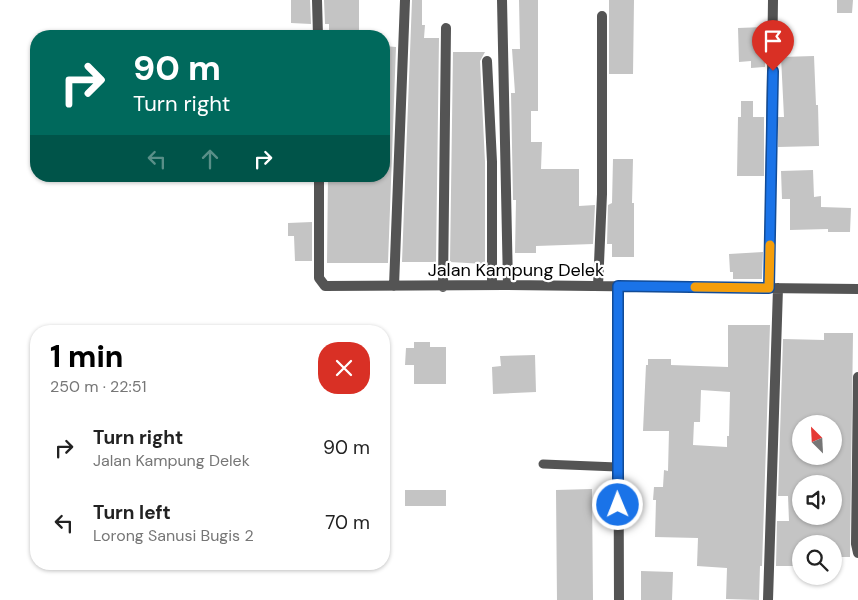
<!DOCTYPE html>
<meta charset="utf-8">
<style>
body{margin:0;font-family:"DM Sans",sans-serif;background:#f2f2f2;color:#222;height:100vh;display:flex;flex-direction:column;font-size:19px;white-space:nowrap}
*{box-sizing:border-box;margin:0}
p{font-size:16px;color:#767676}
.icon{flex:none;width:28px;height:28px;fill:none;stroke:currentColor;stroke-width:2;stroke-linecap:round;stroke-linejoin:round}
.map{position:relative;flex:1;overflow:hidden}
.details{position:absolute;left:30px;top:325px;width:360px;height:245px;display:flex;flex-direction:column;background:#fff;border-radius:20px;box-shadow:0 1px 4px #0004}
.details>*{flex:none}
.hud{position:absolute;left:30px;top:30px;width:360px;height:152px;border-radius:20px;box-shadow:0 1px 4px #0004;background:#00695c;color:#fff;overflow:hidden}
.needle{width:32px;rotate:336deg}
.tools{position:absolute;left:792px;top:415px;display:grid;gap:10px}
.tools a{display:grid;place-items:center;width:50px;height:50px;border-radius:50%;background:#fff;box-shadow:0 1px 4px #0004;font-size:25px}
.pin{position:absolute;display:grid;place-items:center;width:42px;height:42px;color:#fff;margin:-51px -21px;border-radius:50% 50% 50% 0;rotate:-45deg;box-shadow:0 0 5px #0007}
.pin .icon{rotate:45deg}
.me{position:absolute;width:55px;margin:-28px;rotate:359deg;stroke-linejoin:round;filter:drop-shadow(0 0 4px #0008)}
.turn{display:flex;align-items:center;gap:18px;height:105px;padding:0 20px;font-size:22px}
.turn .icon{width:65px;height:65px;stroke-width:2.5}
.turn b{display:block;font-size:35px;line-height:42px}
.lanes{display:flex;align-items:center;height:48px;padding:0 20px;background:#0003;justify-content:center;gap:25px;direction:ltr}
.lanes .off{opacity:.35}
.round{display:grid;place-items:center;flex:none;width:52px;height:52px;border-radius:20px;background:#f2f2f2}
.headline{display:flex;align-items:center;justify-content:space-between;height:85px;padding:0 20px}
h1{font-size:30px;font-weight:800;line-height:38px;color:#000}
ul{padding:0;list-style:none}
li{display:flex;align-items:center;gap:15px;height:75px;padding:0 20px}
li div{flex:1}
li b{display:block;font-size:19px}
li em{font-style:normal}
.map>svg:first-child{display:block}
.building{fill:#c4c4c4;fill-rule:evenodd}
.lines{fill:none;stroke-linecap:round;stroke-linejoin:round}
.service{stroke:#545454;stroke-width:9}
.minor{stroke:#545454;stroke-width:10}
.route-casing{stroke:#114b97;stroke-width:12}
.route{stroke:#1a73e8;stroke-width:9}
.slow{stroke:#f59e0b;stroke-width:9}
.labels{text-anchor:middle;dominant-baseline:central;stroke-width:4.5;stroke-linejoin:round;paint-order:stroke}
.street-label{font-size:18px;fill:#000;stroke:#fff}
</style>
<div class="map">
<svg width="858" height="600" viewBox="0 0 858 600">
<rect width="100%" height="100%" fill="#fff"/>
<path class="building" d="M291,0H310L311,24L291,23Z
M324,0H359V36H329V24H325Z
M412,0H422V25H425L424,38H439L436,262H402Z
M519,0H538V111H531V142H542L541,169H579V206L595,205L593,244L536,246V253H515L516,200H513L511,93H515L512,49H520Z
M609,0H634L633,74H609Z
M837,0H853L852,13H837Z
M765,27V67L751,68V61L739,62L738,28Z
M384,46L396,47L388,263H327L328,176H384Z
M453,52H485L480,61L485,162V264L450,262Z
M814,56L816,105H818L819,146L778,147V117H784L781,57Z
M741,101H753V117H764V176H737L738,117H741Z
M613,159H633L632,203H634V257H612V244H607L608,205L612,203Z
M813,170L814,197L821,196V207L851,208L850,232H828V229L790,230V199H782L781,171Z
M312,222V261H295L294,236H288V223Z
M763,252L762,279H733V272H730L729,254Z
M728,325H770L762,566H760L759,600L726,599L727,568L697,566L698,538L655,537L656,500H653L654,487H663L664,470L668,471L669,431H643L646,365H648V359H671V365L728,367ZM701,390L730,392L729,436H727V447L693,445L694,422H700Z
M824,333H853L850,557H834V544H801V566H776L777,521H789L788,496H778L783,339L824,340ZM801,424H834V456H801ZM801,484H834V516H801Z
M414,342H430V347H446V384H414V365H405L406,348H414Z
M535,355L536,392L493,394L492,367L501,366L500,356Z
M592,489L593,600H557L556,490Z
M405,490H446V506H405Z
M641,571L673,572L672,600H641Z"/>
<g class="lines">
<path class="service" d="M543,464L617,467"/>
<path class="minor" d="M317,0L318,36
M502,0L508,285
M487,61L492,162V285
M319,176V278L325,286L504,285L858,289
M394,286L405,0
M598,286L602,194V16
M618,286L619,600
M443,287L446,28
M769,288L773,0
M858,377L856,544L858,553
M768,600L778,288"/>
</g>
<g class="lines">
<defs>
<path id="route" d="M618,505V286L769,288L773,71"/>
</defs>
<use href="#route" class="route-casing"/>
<use href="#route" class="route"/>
<path class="slow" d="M695,287L769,288L770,245"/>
</g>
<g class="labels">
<g class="street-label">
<text x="516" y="270">Jalan Kampung Delek</text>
</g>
</g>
</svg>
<div class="tools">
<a><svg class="needle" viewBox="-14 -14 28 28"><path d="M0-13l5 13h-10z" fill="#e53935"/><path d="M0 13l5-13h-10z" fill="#767676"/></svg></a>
<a><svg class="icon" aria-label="sound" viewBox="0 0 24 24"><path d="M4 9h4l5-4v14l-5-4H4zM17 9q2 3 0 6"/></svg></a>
<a><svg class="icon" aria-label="search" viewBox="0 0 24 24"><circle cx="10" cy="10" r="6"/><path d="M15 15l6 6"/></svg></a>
</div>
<div class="pin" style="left:773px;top:71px;background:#d93025"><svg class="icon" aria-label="arrive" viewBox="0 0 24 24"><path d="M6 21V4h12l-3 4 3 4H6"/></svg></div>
<svg class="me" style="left:618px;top:505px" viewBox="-20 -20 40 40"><circle r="17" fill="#1a73e8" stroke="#fff" stroke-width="3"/><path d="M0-11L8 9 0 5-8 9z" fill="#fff"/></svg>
<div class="hud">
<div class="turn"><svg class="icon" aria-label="right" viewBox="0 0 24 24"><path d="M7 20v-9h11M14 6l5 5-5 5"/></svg><div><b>90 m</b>Turn right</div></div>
<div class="lanes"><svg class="icon off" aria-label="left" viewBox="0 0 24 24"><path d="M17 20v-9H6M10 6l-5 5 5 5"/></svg><svg class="icon off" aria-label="ahead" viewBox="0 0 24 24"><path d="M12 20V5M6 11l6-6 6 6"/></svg><svg class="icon" aria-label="right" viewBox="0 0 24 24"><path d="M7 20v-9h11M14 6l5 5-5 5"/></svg></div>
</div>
<section class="details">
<div class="headline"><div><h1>1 min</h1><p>250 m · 22:51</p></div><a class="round" style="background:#d93025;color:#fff"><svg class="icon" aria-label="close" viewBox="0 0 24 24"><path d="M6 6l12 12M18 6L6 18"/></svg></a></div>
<ul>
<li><svg class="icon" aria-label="right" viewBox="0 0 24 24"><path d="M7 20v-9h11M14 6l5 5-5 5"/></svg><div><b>Turn right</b><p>Jalan Kampung Delek</p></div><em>90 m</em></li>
<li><svg class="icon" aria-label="left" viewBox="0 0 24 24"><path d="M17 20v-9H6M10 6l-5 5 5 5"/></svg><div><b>Turn left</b><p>Lorong Sanusi Bugis 2</p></div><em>70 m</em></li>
</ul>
</section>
</div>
